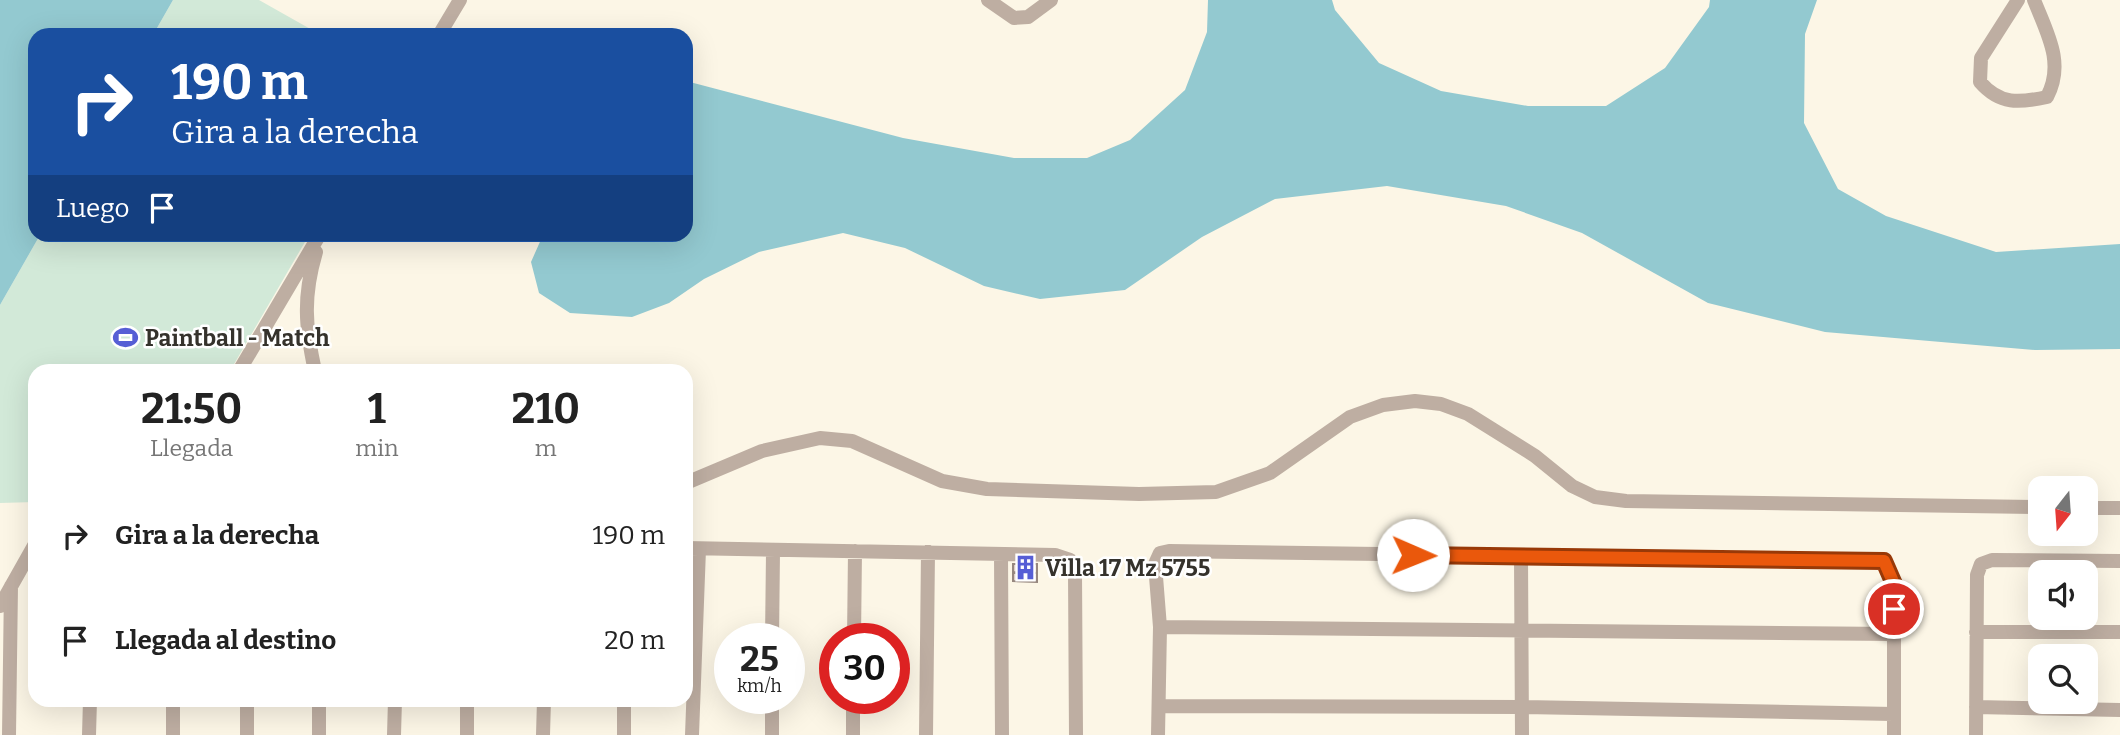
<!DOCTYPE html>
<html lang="es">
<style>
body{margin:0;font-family:Bitter,serif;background:#f6f6f6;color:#222;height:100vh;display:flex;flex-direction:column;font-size:26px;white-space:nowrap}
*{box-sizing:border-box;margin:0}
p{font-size:23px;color:#767676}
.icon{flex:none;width:38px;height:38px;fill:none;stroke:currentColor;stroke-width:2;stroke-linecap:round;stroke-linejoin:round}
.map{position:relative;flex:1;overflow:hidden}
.panel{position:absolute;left:28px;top:364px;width:665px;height:343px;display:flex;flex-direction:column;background:#fff;border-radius:21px;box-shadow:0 7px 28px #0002}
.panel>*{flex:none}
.top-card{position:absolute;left:28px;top:28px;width:665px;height:214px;border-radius:21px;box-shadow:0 7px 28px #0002;background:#1a4fa0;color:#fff;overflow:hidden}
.needle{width:46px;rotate:197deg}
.tools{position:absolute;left:2028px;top:476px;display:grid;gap:14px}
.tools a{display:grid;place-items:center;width:70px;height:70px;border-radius:14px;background:#fff;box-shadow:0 7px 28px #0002;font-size:35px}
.speed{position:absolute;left:714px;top:623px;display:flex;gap:14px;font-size:35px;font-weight:700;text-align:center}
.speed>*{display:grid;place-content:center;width:91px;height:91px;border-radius:50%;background:#fff;box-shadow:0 7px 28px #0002;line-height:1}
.speed small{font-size:18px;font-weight:400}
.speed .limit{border:10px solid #d22;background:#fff;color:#111}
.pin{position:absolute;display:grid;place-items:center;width:60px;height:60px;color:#fff;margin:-30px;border:4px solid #fff;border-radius:50%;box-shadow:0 2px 7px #0007}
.me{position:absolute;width:77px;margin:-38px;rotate:91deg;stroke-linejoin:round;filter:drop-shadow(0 0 5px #0008)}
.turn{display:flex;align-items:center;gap:24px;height:147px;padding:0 28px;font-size:32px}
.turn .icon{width:91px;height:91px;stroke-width:2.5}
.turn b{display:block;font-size:49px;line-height:60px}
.then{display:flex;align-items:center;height:66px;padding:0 28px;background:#0003;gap:14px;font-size:26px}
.eta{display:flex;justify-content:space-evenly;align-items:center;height:119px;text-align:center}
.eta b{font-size:42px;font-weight:700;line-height:49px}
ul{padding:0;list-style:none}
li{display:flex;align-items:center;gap:21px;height:105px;padding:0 28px}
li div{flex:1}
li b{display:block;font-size:26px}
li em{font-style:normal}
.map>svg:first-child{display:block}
.green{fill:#d2e9d8}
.water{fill:#93c9d0}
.building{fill:#decec5;stroke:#96877f;stroke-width:2}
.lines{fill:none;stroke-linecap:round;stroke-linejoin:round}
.street{stroke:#beaea2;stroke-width:14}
.route-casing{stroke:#983908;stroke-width:18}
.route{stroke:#ea580c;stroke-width:12}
.labels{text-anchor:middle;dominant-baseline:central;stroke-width:5;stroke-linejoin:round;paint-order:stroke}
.poi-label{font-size:23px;font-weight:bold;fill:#35322c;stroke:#fff;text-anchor:start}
</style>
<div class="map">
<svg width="2120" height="735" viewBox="0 0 2120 735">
<rect width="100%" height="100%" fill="#fcf6e6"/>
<path class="green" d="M173,0H259L321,35H153Z
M40,235H309L230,371H35V502L0,503V305Z"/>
<path class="water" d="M0,0H173L153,35H35V234L40,235L0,305Z
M1208,0H1332L1335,10L1379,63L1441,91L1528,106H1606L1665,68L1709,7L1710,0H1817L1805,34L1804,123L1838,189L1886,216L1996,252L2120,244V349L2035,350L1825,332L1708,303L1582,233L1506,206L1387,186L1275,199L1202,237L1125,290L1040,299L984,286L905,248L843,233L759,252L704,279L669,303L632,317L570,313L539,293L531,262L543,235L686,234V81L903,138L1014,158H1087L1130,140L1185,90L1207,32Z"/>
<path class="building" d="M1013,564H1037V573L1013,572Z
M1013,573H1037V582L1013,581Z"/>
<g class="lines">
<path class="street" d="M988,0L1014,18L1028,17L1051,0
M2018,0L1981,58L1980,82C2000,105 2019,103 2047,97C2065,63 2047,33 2034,0
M439,35L460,0
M239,371L320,234
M315,371C305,326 303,296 316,252
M686,483L762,451L820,438L852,441L942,481L987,489L1139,494L1216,492L1270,473L1350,417L1383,405L1415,401L1441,404L1468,414L1535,456L1572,486L1595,497L1626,501L2040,507
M2086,508H2120
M686,548L1055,555L1070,560L1075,573L1076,735
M1001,554L1002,735
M1521,557L1522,735
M0,606L35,544
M1160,627L1894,634
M1976,632H2120
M772,639L773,552
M854,639L855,551
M624,700V735
M1159,706L1522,707L1893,714
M1976,707L2120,710
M9,735L11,586
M89,735L90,700
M173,735V700
M247,735V700
M319,735V700
M394,735L395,700
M467,735V700
M543,735L544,700
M692,735L699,549
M772,735V698
M853,735V698
M926,735L928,552
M1158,735L1160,627L1155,564L1160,553L1169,551L1884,561L1894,584V735
M1976,735L1977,575L1981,564L1992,560L2120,561"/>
</g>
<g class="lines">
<defs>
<path id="route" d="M1413,555L1884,561L1894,584V609"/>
</defs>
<use href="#route" class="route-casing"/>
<use href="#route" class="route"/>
</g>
<defs>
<symbol id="stadium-bare" viewBox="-9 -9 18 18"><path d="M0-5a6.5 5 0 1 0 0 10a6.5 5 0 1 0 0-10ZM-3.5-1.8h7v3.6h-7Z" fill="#565ed5" stroke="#fff" stroke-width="2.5" paint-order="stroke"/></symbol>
<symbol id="building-bare" viewBox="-9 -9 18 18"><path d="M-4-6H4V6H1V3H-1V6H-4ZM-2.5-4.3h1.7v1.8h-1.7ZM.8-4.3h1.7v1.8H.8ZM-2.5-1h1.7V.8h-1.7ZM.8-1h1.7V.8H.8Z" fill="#565ed5" stroke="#fff" stroke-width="2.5" paint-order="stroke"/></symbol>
</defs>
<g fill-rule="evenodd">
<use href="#stadium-bare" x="108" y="320" width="35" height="35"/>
<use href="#building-bare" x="1008" y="550" width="35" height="35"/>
</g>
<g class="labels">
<g class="poi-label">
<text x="145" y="338">Paintball - Match</text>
<text x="1045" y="568">Villa 17 Mz 5755</text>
</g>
</g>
</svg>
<div class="tools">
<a><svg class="needle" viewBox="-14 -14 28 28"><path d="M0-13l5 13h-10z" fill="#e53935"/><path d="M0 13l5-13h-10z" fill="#767676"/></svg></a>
<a><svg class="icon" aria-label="sound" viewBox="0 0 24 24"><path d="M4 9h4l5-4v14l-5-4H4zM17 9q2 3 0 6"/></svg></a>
<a><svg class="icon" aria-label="search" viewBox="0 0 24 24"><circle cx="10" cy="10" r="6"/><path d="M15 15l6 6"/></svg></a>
</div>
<div class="speed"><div>25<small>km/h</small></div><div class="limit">30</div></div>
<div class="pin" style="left:1894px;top:609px;background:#d93025"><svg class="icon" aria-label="arrive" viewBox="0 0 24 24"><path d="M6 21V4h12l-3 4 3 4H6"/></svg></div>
<svg class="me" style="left:1413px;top:555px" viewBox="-20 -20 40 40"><circle r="19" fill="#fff"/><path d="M0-13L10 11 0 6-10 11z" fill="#ea580c"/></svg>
<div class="top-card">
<div class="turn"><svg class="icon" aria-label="right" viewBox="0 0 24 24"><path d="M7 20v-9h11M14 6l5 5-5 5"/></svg><div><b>190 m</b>Gira a la derecha</div></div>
<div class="then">Luego<svg class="icon" aria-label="arrive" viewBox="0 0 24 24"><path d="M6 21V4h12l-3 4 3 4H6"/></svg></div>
</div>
<section class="panel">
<div class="eta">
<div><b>21:50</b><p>Llegada</p></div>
<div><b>1</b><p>min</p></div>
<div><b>210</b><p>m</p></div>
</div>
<ul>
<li><svg class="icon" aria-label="right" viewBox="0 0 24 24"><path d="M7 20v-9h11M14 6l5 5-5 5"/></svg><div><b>Gira a la derecha</b></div><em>190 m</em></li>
<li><svg class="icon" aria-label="arrive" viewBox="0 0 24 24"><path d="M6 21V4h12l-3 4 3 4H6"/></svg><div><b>Llegada al destino</b></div><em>20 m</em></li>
</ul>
</section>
</div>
